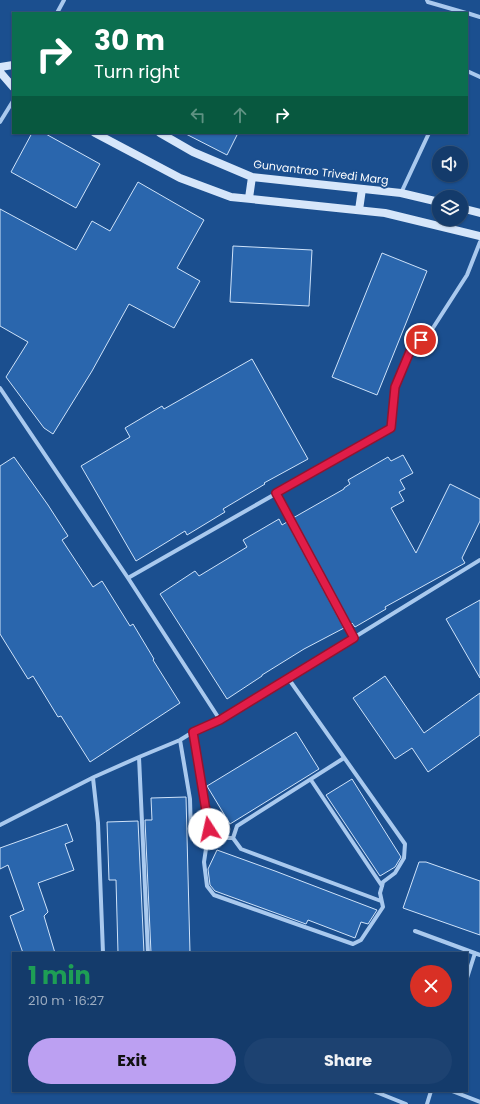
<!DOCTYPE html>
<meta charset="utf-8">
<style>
body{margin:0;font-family:Poppins,sans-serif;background:#1d4271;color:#f1f3f6;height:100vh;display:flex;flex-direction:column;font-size:15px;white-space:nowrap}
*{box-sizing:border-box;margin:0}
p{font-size:13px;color:#9dadc1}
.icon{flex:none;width:22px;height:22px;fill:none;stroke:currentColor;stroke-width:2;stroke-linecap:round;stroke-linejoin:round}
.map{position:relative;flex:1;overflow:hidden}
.sheet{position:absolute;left:12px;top:952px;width:456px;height:140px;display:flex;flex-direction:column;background:#143b6b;border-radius:0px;box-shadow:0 1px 3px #0004,0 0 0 1px #33557e}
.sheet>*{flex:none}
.hud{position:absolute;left:12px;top:12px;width:456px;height:122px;border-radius:0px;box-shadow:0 1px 3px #0004,0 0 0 1px #33557e;background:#0b6e4f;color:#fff;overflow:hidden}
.controls{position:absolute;left:432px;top:146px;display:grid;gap:8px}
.controls a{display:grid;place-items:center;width:36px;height:36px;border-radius:50%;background:#143b6b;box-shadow:0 1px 3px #0004,0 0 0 1px #33557e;font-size:20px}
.pin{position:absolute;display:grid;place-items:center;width:34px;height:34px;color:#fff;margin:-17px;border:2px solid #fff;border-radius:50%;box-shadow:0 1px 4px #0007}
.me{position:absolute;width:44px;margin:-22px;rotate:350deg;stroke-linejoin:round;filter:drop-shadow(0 0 3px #0008)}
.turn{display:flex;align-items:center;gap:14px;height:84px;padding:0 16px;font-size:18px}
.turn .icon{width:52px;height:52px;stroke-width:2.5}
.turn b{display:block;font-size:28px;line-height:34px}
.lanes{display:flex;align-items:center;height:38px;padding:0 16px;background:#0003;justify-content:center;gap:20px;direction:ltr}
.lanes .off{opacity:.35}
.round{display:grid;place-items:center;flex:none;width:42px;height:42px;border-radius:21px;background:#1d4271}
.overview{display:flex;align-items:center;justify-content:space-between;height:68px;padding:0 16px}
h1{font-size:24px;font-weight:700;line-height:30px;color:#1e9e55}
.action{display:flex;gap:8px;margin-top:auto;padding:8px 16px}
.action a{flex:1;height:46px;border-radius:24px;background:#bca0f2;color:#111;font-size:16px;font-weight:700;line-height:46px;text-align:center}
.action a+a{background:#1d4271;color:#f1f3f6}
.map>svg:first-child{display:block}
.building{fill:#2a66ad;stroke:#cfe3fa}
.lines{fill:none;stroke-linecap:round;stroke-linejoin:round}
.street{stroke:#a9c9ee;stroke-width:4}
.secondary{stroke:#d6e6fa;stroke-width:8}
.route-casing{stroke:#92132f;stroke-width:10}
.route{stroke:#e11d48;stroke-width:7}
.labels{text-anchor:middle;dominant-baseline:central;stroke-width:4;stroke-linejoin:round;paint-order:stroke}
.street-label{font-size:11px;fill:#fff;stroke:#1b4f8f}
</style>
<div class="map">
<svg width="480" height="1104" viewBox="0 0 480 1104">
<rect width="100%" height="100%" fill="#1b4f8f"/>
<path class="building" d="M32,133H44L100,164L76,208L11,172Z
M184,133H238L227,155Z
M138,182L204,220L177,268L200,281L174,328L129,304L92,371L53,434L44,428L6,377L28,342L0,326V209L76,250L92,221L110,231Z
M233,246L312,250L309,306L230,302Z
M382,253L427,271L377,395L332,377Z
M252,359L308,459L264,483L265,484L223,509L225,512L187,535L185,531L136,561L81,466L130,437L125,428L162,406L164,409Z
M403,455L413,473L400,480L405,489L399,492L404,501L391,508L416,553L450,484L480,499V521L462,558L465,563L385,607L386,609L355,627L352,623L350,625L293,518L344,489V488L350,484L348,480L388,457L391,461Z
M14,457L48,505L68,536L62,540L93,587L102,581L130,626L133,624L154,659L153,660L180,703L90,762L61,716L58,717L33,676L28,679L0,634V466Z
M279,519L282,525L287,522L344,628L304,649L262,675V676L227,699L160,594L195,571L199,576L247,547L243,540Z
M480,600V678L446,619Z
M385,676L424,733L480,693V735L428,772L412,748L395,759L353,698Z
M296,732L319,769L230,824L207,786Z
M352,779L401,857L395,867L380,876L326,795Z
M186,797L190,953H151L145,820H152L151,798Z
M138,821L144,953H118L116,880H109L107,822Z
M67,824L73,841L65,844L74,870L38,883L48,912L44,916L55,953H23L10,916L24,910L8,865L0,869V848Z
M217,850L275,871L377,910L368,924L361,922L355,938L308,920L306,924L215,891L210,885L208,869Z
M419,862H426L480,881V935L403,908Z"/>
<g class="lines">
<path class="street" d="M427,0L428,2L466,13
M57,13L64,0
M467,13L480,17
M467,71L480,77
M0,122L13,101
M401,193L429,133
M0,388L128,578L220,720
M276,493L353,638
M128,578L391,428L395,387L411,349L431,331L467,275L480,242
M193,732L209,829L204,862L207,886L214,895L353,944L361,940L383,907L380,893L382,886L383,882L395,873L404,858L405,844L288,678
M180,740L190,799L191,835
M139,757L148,953
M93,778L98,823L103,953
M311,780L382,886
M0,825L94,777L139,757L180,740L193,732L220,720L480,560
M208,838H233L237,826L344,758
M233,838L241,849L381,901
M415,931L480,955
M467,978L475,953
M375,1091L376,1092L406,1104
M452,1091L480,1102
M427,1104L431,1091"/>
<path class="secondary" d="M0,67L13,65
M0,72L13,87
M95,133L180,178L231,197L385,213L480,236
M160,133L193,152L252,177L401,193L439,202
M249,198L252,177
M461,208L480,213
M359,210L362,189"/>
</g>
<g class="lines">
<defs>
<path id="route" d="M209,829L193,732L220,720L354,638L276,493L391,428L395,387L411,349L421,340"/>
</defs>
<use href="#route" class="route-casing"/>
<use href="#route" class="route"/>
</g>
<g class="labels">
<g class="street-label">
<text transform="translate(321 172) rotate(7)">Gunvantrao Trivedi Marg</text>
</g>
</g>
</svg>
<div class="controls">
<a><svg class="icon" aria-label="sound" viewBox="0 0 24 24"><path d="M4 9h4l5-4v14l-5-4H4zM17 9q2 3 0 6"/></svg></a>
<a><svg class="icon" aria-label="layers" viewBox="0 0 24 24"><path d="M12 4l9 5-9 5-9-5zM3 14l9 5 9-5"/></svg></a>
</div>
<div class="pin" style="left:421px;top:340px;background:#d93025"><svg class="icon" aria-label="arrive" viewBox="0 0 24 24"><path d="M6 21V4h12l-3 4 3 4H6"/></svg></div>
<svg class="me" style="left:209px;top:829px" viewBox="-20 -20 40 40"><circle r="19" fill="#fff"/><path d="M0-13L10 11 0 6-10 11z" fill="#e11d48"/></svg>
<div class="hud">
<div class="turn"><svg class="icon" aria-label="right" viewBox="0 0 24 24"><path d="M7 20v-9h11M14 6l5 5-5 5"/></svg><div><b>30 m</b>Turn right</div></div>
<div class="lanes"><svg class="icon off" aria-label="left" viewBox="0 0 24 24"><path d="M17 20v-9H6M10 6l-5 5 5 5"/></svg><svg class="icon off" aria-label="ahead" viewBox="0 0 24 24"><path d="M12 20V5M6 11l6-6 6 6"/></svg><svg class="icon" aria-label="right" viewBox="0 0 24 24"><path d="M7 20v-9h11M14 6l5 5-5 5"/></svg></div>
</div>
<section class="sheet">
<div class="overview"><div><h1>1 min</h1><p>210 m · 16:27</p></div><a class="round" style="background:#d93025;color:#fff"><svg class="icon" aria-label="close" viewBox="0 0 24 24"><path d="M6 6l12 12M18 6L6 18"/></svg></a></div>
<div class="action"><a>Exit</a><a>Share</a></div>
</section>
</div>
